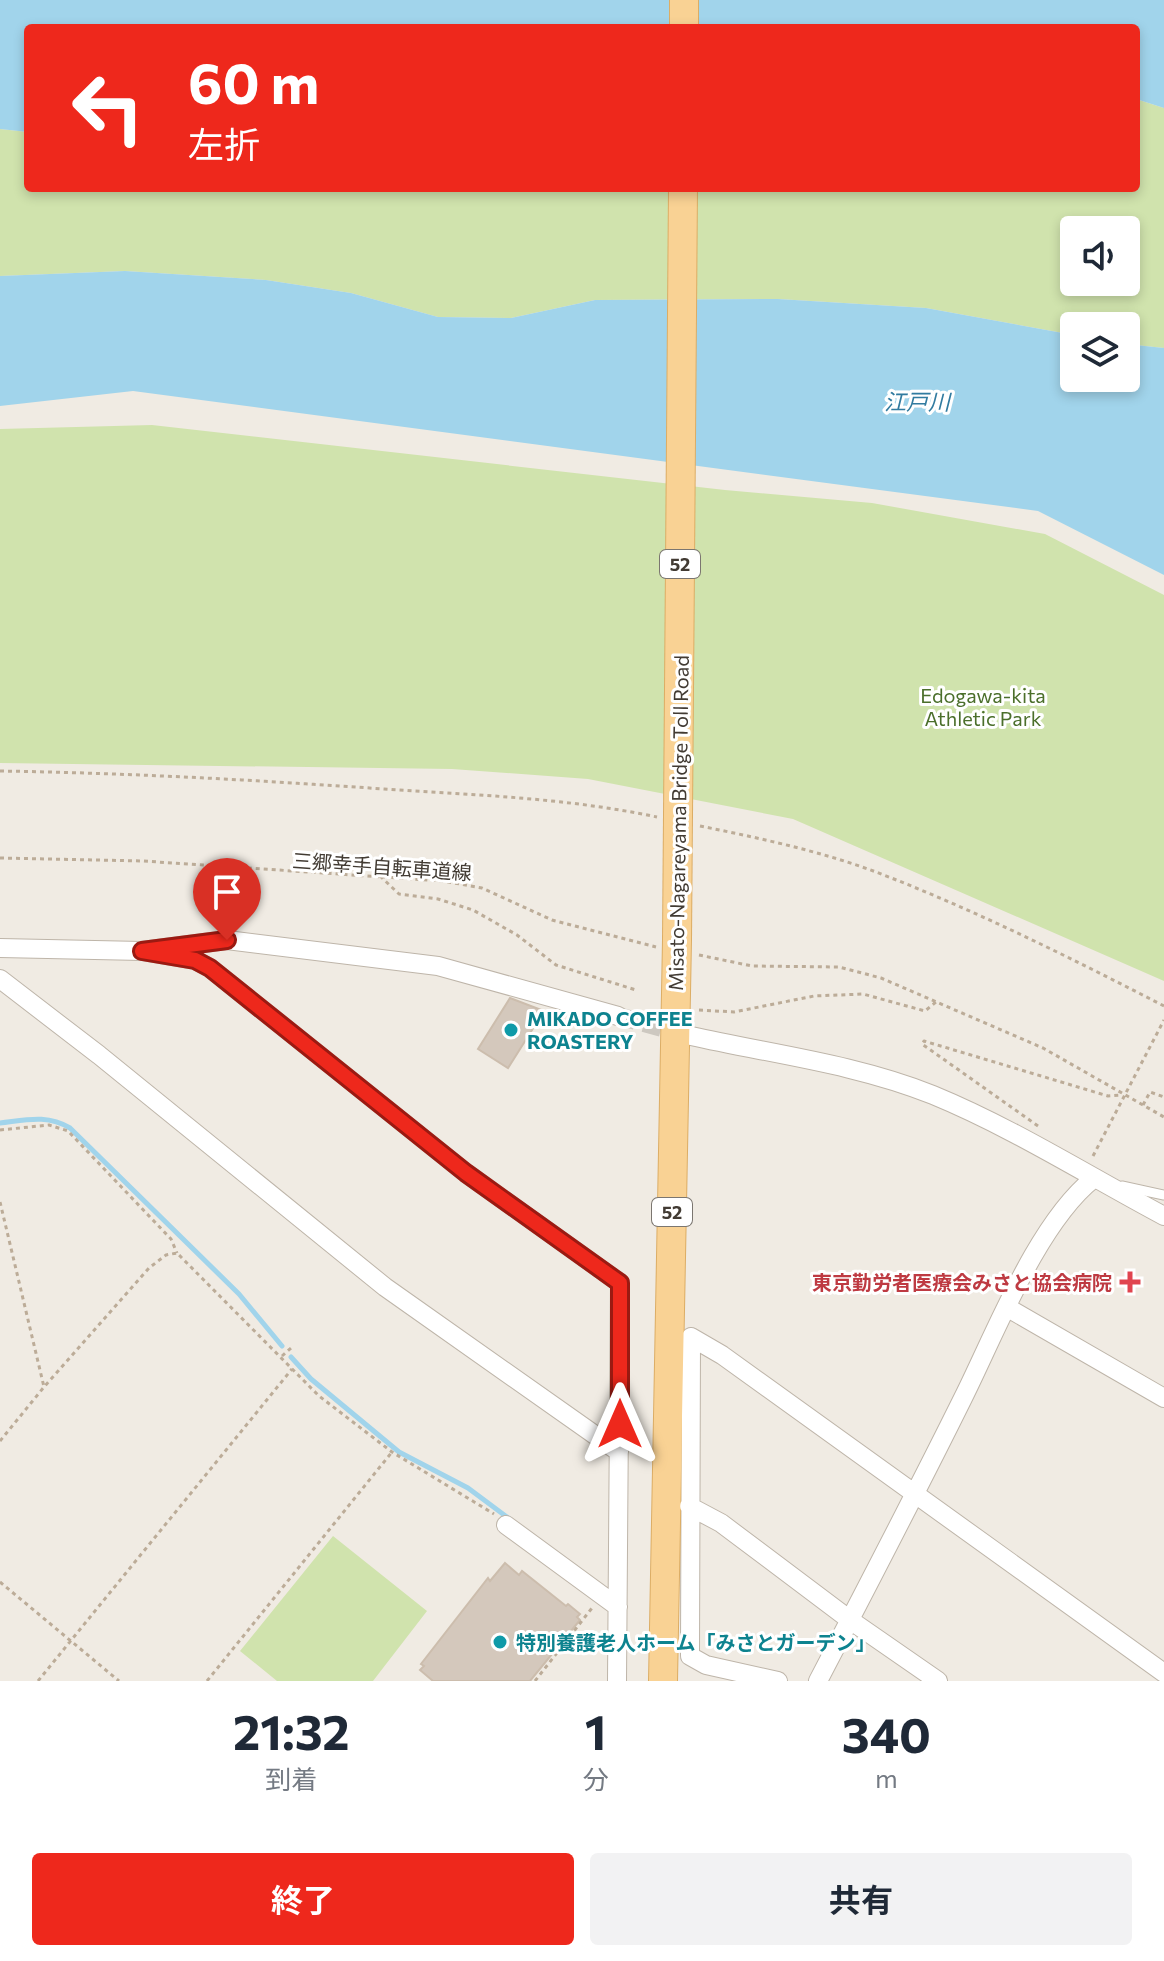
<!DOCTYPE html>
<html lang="ja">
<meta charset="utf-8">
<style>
body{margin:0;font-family:Commissioner,"Noto Sans JP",sans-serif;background:#f2f2f3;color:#1f2937;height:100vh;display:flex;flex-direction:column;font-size:30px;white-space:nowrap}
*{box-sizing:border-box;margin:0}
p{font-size:26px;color:#747a83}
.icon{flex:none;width:44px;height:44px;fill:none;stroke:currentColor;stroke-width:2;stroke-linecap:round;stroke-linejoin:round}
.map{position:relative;height:1681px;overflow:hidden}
.details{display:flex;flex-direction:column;background:#fff;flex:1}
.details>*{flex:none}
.hud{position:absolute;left:24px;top:24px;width:1116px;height:168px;border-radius:8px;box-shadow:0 4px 12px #0003;background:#ee281c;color:#fff;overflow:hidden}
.buttons{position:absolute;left:1060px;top:216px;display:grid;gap:16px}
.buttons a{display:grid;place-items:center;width:80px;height:80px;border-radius:8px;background:#fff;box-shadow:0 4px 12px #0003;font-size:40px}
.pin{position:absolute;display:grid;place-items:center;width:68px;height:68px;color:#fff;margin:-82px -34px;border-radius:50% 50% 50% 0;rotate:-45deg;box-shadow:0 0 8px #0007}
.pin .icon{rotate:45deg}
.me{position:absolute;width:88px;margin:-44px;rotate:0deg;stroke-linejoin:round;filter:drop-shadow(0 0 6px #0008)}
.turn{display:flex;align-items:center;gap:28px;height:168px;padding:0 32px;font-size:36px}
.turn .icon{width:104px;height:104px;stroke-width:2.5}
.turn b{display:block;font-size:56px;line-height:68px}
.eta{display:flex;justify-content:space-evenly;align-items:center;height:136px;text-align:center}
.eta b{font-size:48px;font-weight:700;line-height:56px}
.button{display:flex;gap:16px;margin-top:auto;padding:16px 32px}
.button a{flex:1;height:92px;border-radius:8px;background:#ee281c;color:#fff;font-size:32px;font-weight:700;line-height:92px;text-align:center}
.button a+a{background:#f2f2f3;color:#1f2937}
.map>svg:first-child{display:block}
.green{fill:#d0e3ad;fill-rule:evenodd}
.water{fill:#a1d4eb}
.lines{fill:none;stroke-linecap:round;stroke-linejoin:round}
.stream{stroke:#a1d4eb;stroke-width:5}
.building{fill:#d4c8bc;stroke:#ccbdad;stroke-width:2}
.minor-tunnel{stroke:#cdc8c0;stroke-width:18;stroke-dasharray:18 9;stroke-linecap:butt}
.service-casing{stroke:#beb5a9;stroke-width:11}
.minor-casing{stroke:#beb5a9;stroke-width:20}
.primary-casing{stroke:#dcad65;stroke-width:30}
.path{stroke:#bcac98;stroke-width:3;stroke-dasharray:4 4;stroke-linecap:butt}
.service{stroke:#fff;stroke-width:9}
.minor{stroke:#fff;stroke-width:18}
.primary{stroke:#f9d294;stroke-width:28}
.primary-bridge-casing{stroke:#dcad65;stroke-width:30;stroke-linecap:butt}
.primary-bridge{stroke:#f9d294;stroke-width:28}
.route-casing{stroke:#9b1a12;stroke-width:20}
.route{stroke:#ee281c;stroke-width:14}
.culture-dot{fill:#0f9aa8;stroke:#fff;stroke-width:3}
.health-dot{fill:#e0444e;stroke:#fff;stroke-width:3}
.labels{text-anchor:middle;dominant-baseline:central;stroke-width:6;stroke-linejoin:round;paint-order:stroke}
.shield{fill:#fff;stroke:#7b7670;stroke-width:2}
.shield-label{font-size:18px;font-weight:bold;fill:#423b33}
.park-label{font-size:20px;fill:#4b6f2b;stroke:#fff}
.street-label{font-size:20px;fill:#423b33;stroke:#fff}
.culture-label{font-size:20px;font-weight:bold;fill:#0d838f;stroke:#fff;text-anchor:start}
.health-label{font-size:20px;font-weight:bold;fill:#be3a42;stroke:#fff;text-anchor:end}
.water-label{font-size:22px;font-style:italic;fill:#317ba0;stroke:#fff}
</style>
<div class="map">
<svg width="1164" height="1681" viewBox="0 0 1164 1681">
<rect width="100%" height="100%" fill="#f0ebe3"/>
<path class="green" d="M1136,99L1164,108V348L1126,344V326H1074V335L926,308L778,299L595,300L511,318L438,317L351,293L266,280L125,271L0,276V129L28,132V188H1136ZM1074,230H1126V282H1074Z
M152,425L725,490L872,503L1045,534L1164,595V981L793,819L588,779L452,769L0,763V429Z
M333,1536L427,1611L373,1681H277L240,1651Z"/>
<path class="water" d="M0,0H1164V108L1136,99V28H28V132L0,129Z
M125,271L266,280L351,293L438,317L511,318L595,300L778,299L926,308L1074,335V378H1126V344L1164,348V575L1038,511L133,391L0,406V276Z"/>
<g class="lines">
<path class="stream" d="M0,1123C26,1120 47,1114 70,1128L239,1294L282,1346
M291,1357L311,1379L399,1452L468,1488L511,1520"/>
</g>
<path class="building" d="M510,998L544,1011L508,1068L478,1049Z
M505,1563L519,1575L522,1571L566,1606L568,1604L580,1614L577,1617L580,1620L530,1681H433L420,1670L424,1666L421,1664L488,1578L490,1581Z"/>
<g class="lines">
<path class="minor-tunnel" d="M618,1016L684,1034"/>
<defs>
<path id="service" d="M1122,1186L1164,1195"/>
<path id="minor" d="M0,948L142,951L227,940L438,966L618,1016
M142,951L195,960L210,968L466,1173L620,1283L617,1681
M0,979L99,1055L385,1287L619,1452
M691,1036C771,1054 856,1064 933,1095C1013,1128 1087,1175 1164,1216
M1008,1308L1164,1398
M691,1337L722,1355L1164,1673
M691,1337L690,1656L706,1665L778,1681
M689,1506L721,1523L850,1620L938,1681
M506,1525L618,1607
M818,1681C867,1587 916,1493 963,1398C996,1332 1037,1224 1093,1179"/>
<path id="primary" d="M684,28V0
M663,1681L677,940"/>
</defs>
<use href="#service" class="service-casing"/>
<use href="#minor" class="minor-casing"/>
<use href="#primary" class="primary-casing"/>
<path class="path" d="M0,771C128,773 256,780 384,789C476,795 567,798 657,817
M700,826C759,838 820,851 876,872C975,910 1071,958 1164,1006
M0,858L143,861L443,881L482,888L552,920L656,947
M380,876L399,894L438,899L473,910L517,935L556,965L636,990
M699,955L752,966L839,967L881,978L1043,1048L1164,1117
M699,1010L734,1012L814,996L863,994L925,1011L936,1002
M1143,1105L1150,1092L1164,1097
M1038,1126L922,1044L924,1041L1108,1096L1122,1095
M0,1130L49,1125L68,1131L171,1239L177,1253
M1093,1156L1164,1020
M0,1202L44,1387
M282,1356L291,1348
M0,1441L44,1387L149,1268L166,1255L177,1253L319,1396L392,1452L494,1514
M0,1582L119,1681
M38,1681L292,1369
M207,1681L392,1452
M535,1681L592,1608"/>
<use href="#service" class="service"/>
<use href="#minor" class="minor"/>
<use href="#primary" class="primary"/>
<defs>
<path id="primary-bridge" d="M677,940L683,188"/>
</defs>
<use href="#primary-bridge" class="primary-bridge-casing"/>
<use href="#primary-bridge" class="primary-bridge"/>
</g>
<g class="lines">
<defs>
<path id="route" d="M227,940L142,951L195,960L210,968L466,1173L620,1283V1424"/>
</defs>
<use href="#route" class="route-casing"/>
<use href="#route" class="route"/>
</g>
<g class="culture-dot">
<circle cx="511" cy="1030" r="8"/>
<circle cx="500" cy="1642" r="8"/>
</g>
<path class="health-dot" d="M1126 1270h8v8h8v8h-8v8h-8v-8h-8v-8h8z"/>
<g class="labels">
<g class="shield">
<rect x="660" y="550" width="40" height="28" rx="6"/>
<rect x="652" y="1198" width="40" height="28" rx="6"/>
</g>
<g class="shield-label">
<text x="680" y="564">52</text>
<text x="672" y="1212">52</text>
</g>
<g class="park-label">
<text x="983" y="695">Edogawa-kita<tspan x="983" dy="23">Athletic Park</tspan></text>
</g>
<g class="street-label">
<text transform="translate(678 823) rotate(-89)">Misato-Nagareyama Bridge Toll Road</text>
<text transform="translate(382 866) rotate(4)">三郷幸手自転車道線</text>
</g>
<g class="culture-label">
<text x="527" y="1018">MIKADO COFFEE<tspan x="527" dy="23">ROASTERY</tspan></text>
<text x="516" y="1642">特別養護老人ホーム「みさとガーデン」</text>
</g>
<g class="health-label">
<text x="1112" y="1282">東京勤労者医療会みさと協会病院</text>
</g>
<g class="water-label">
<text x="917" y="401">江戸川</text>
</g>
</g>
</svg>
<div class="buttons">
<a><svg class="icon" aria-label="sound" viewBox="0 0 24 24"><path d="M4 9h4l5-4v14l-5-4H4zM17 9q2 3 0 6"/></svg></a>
<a><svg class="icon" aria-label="layers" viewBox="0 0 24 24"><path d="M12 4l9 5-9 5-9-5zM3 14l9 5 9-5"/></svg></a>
</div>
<div class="pin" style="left:227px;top:940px;background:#d93025"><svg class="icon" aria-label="arrive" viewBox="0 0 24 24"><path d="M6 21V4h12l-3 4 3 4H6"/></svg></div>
<svg class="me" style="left:620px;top:1424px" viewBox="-20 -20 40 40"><path d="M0-17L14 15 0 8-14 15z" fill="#ee281c" stroke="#fff" stroke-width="4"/></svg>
<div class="hud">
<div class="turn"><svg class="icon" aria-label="left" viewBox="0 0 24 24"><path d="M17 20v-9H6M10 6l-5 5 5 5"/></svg><div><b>60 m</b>左折</div></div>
</div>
</div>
<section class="details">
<div class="eta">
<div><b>21:32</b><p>到着</p></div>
<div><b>1</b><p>分</p></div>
<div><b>340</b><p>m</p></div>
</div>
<div class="button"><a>終了</a><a>共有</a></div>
</section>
